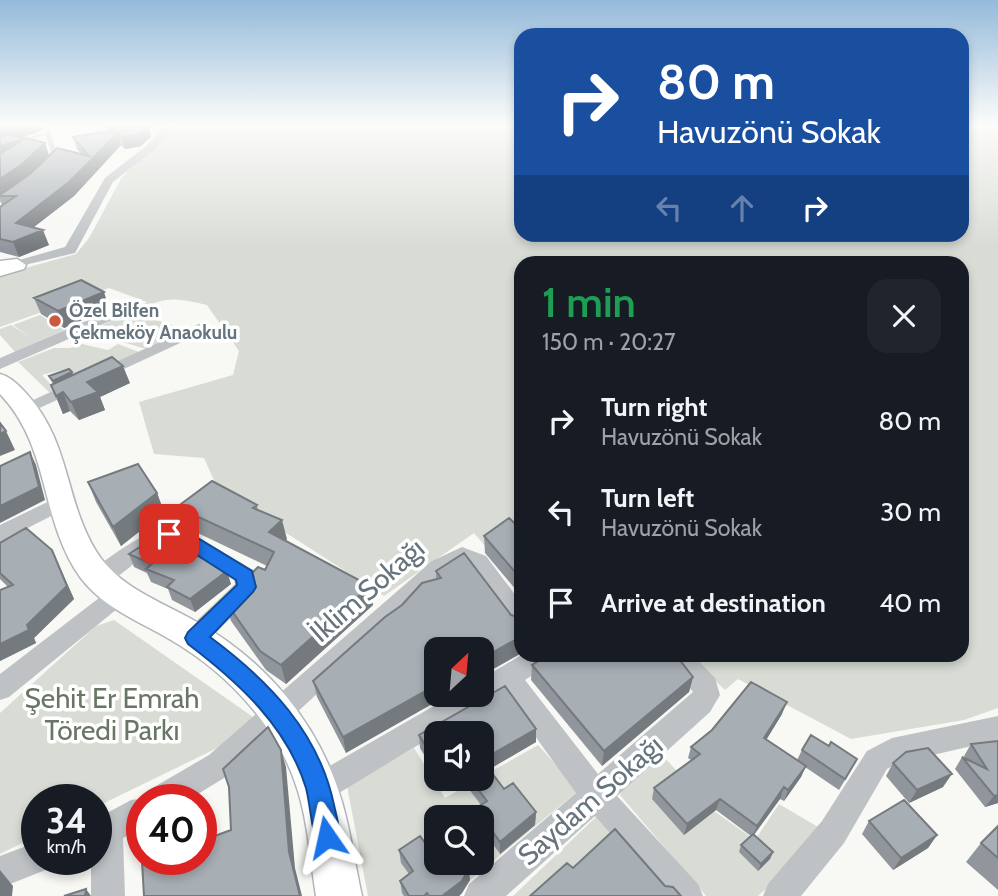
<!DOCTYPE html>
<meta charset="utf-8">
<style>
body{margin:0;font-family:Cabin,sans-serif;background:#20242c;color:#f1f3f6;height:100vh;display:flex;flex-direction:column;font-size:26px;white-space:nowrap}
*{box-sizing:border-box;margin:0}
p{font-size:23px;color:#9ea1a6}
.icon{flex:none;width:38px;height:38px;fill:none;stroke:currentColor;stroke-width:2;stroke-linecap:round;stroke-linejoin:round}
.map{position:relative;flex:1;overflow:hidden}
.drawer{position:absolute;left:514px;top:256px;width:455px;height:406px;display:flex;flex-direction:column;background:#171b24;border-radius:21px;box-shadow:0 4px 10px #0003}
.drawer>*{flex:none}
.guide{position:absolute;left:514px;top:28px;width:455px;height:214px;border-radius:21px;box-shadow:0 4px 10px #0003;background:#1a4fa0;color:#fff;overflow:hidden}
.needle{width:46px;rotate:26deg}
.controls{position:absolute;left:424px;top:637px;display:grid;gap:14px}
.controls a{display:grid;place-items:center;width:70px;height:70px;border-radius:14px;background:#171b24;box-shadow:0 4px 10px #0003;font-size:35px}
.speed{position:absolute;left:21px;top:784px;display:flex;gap:14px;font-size:35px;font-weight:700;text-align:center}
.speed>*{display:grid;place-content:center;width:91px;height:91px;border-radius:50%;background:#171b24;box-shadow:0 4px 10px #0003;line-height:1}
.speed small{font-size:18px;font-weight:400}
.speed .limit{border:10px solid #d22;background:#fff;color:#111}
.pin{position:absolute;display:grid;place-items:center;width:60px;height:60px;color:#fff;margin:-30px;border-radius:14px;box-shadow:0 4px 10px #0006}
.me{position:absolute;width:77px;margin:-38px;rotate:349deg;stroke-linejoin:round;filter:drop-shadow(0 0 5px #0008)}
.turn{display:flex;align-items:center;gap:24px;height:147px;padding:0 28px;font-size:32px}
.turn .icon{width:91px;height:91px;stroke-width:2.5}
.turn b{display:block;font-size:49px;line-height:60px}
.lanes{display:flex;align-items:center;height:66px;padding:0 28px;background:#0003;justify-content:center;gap:35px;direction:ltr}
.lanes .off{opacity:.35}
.round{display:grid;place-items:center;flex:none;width:74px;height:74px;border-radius:21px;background:#20242c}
.headline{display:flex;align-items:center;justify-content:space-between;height:119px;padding:0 28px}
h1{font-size:42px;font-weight:600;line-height:52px;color:#1e9e55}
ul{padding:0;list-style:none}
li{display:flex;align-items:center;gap:21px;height:91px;padding:0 28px}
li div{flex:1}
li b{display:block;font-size:26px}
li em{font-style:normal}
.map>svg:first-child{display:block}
.green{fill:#d8dcd5;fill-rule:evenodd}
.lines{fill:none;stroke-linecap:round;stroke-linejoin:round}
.secondary-casing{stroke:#b0b6ba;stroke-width:3}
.lane{fill:#bec2c5;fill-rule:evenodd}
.street{fill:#bec2c5;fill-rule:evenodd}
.secondary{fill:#fff;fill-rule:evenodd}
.wall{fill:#90969b}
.shaded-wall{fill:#757a7e}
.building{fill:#a7aeb4;stroke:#757a7e;stroke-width:2}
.route{fill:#1a73e8;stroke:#114b97;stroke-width:2}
.poi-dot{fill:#ce573f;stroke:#fff;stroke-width:2.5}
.labels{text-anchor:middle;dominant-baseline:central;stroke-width:7;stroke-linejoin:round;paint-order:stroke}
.far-poi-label{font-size:19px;font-weight:bold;fill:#66747d;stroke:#fff;text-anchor:start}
.near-street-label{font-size:28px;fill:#66747d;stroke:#fff}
.near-park-label{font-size:28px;fill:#687665;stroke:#fff}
</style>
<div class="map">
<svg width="998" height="896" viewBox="0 0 998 896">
<rect width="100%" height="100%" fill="#f8f8f5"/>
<path class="green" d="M178,124H521L522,234H962L963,124L998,126V708L964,720L851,739L738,679L725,690L687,655L962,654V262H522L521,534L486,547L474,533L384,596L218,489L204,458L154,454L139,402L233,375L239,351L207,305C173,297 163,296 135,313L184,329L146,349L89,332L147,302L109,288L0,327V275L76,254L89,238L122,177Z
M40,315L64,330L15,352L0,335V329L11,325L31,338L13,325Z
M82,344L108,350L118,344L139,352L85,378L62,370L42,375L56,390L50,393L18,362L54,348H70Z
M114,620L253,717L242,736L96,807V800H37V836L0,854V713L96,626Z
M538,745L579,790L451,896H368L347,786L414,748L445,798ZM436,817H481V863H436Z
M662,755L714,811L755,840L779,804L818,827L787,870L758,896H706L620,795L623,788Z
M596,817L612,836L571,875L535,896H513Z"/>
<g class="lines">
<defs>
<path id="secondary" d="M17,259L26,265L24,269L0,276V261Z
M0,374C11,377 17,384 25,392C71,441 64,499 96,551C118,587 160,601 195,621C266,660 320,725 342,802C351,833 355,865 362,896H316C311,865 309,833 301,802C284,733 231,675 171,640C139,621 103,608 80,577C39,519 51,447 0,394Z"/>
</defs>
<use href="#secondary" class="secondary-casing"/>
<path class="lane" d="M45,124H49L50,133L59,159L56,162L51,161L53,159L46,135L0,149V146L46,132Z
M991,124H998V127Z"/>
<path class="street" d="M167,124H177L154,150L113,182L75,253L12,268V262L65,247L105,178L146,146Z
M114,309L119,311V317L0,369V358Z
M201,323L206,325V331L33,411H21L18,407Z
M64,494L71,496L74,501L71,506L0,542V525Z
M170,527L188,531L253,570C258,578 260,585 255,593L204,645L195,648L186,645L182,638L186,631L235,584L234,580L175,543C143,541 119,592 91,583L87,577L91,571C116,553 138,534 170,527Z
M462,547L486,556L522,604V633L513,630L470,568L463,565L448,573L229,775L188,800H142V828L123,838L125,896H91V859H96V819L131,800L146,798L149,790L209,755L432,561Z
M120,585L128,588L132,594L128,600L9,697L0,700V674L112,588Z
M523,654H559L555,661L525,680L598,774L693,692L662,654H692L715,678L720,695L710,712L617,796L698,884L703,896H664L595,816L506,896H464L469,884L576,793L504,693L329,799L318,803L307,799L303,789L307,779L453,695H481V679Z
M998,716V740L898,763L887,769L844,843L801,896H763L768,884L822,821L867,751L892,738Z
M37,842V859H52L48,869L0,888V856Z"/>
<use href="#secondary" class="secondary"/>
</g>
<path class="wall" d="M0,124L43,130L21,138L49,155L81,154L77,149L73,137L109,131L102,124H146L148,125L151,137L141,146L125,149L121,145L74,196L34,227L49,245L19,257L0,252V207L2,205L0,201Z
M34,298L109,308L64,328L41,314Z
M73,375L130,383L100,397L105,410L79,420L70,411L63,414L51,385L53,384L49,376Z
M88,482L157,493L164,512L121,546L96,502Z
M257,505L258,510L287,539L285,541L370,586L373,605L286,684L266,670L231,621L225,601L265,570L267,566L183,526L177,507Z
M522,530V597L485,553L484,536Z
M0,543L58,563L74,599L34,638L36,643L0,661V590L8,587L0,579Z
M464,553L481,649L346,753L317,697L313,681L402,605L436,579V571Z
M129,554L198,556L231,584L195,612L172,600L168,589L151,582L147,573L134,567Z
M532,665L693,677L689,692L602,766L531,680Z
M505,686L536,729V742L489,769L504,789L513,783L536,812L535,825L500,854L481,827V817H477L476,808L481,805L462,780L445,789L438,779H481V733H436V774L420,748L419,735Z
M782,714L766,740L797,760L802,750L851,770L839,790L805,767L801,777L784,801L780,799L754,835L773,852L770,859L758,871L739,852L741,845L751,836L716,810L684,835L652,799L654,788L691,760L688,758L691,747Z
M998,741V803L985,807L955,769L962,757L966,759L964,756L971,744Z
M893,763L943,787L909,803L886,776Z
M869,821L937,835L928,848L893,870L862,834Z
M998,826V890L966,862L981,843Z
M428,847L470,880L462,893L459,896H404L402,893L400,881L409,874L401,863L399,850Z"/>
<path class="shaded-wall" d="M20,124H41L43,130L0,145V130Z
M148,125L151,137L141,146L125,149L122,137Z
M118,133L121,145L74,196L21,237L16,223Z
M25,139L0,161V146Z
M45,143L50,158L0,196V179Z
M43,230L49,245L19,257L13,242Z
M104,292L109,308L64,328L58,311Z
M123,366L130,383L100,397L105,410L79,420L71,402L87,382Z
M72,372L75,378L56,387L53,381Z
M63,392L70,411L63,414L56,396Z
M6,431L15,450L0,456V434Z
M30,452L36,465L45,500L0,523V506Z
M157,493L164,512L121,546L113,527Z
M282,520L287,539L273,551L269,532Z
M52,550L74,599L34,638L36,643L0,661V644Z
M227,571L231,584L195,612L190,599Z
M370,586L373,605L286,684L281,665Z
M522,636V653L481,676V659Z
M693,677L689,692L602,766L604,751Z
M436,685V695H448L346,753L343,737Z
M787,702L782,714L760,750L764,738Z
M536,729V742L483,773L482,760Z
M281,750L286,767L295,868L302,896H300L289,852Z
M806,766L801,777L784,801L788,790Z
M952,774L943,787L909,803L917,790Z
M444,779H462V780L445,789Z
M784,787L780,799L752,837L757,826Z
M998,795V803L985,807L994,796Z
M720,799L716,810L684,835L687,824Z
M536,812L535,825L500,854V842Z
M937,835L928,848L893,870L901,858Z
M773,852L770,859L758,871L761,864Z
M469,868L470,880L462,893L459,896H442Z
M0,870L13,886L12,896H0Z
M86,889L91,896H85Z"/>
<path class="building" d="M0,124H20L0,130Z
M109,124H146L148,125L138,134L122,137L118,133L69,182L16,223L43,230L13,242L0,239V207L16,196H0V195L30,174L57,148L89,156L73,137L115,130Z
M8,134L25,139L0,146V137Z
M26,138L45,143L21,165L0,179V154Z
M81,280L104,292L58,311L34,298Z
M112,357L123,366L87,382L98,392L71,402L63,392L56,396L51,385Z
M69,369L72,372L53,381L49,376Z
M0,423L6,431L0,434Z
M30,452L39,487L0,506V466Z
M138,464L157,493L113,527L88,482Z
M212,481L257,505L253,508L282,520L269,532L370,586L281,665L260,651L225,601L258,567L265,570L274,552L177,507Z
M509,518L522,530V580L484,536Z
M26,528L52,550L67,586L27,625L29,630L0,644V590L13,585L0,573V543Z
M158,535L195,548L193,553L227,571L190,599L167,587L174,580L146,569L152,564L129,554Z
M464,553L511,615L522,618V636L481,659V649H436V685L343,737L313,681L385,617L402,605L422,583L441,578L436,571Z
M550,654H675L693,677L604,751L532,665Z
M751,682L787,702L764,738L806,766L788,790L784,787L757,826L720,799L687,824L654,788L700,754L691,747L712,730Z
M505,686L536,729L482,760L504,789L513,783L536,812L500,842L476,808L487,801L470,779H481V733H436V763L419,735Z
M268,727L281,750L289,852L300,896H144L142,862L150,859H201V841L231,830L229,787L223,769Z
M811,735L829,746L831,742L857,759L845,779L802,750Z
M998,741V795L994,796L962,757L987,769L971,744Z
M928,748L952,774L917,790L893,763L906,752Z
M904,800L937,835L901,858L869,821Z
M998,826V858L981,843Z
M615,829L665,886L673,887L681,896H530L567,863L573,868Z
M753,834L773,852L761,864L741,845Z
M420,836L428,847L436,841V863H465L469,868L462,881L442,896H429L427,893L424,896H409L400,881L413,871L399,850Z
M86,889L85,896H64Z"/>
<linearGradient id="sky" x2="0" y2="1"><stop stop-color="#94bada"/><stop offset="0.5" stop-color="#fcfcfa"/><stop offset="1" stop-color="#fcfcfa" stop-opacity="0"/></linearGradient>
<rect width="998" height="249" fill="url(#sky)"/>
<path class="route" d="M169,527L186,531L252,571L256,587L253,592L210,637C268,680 319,732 334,805C337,819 342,833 337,847L327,850L318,847C311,828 311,808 306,788C287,726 238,682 188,644L185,638L188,632L237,585L236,580L175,541L163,538L160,534L163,529Z"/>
<circle class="poi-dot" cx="55" cy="321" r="7"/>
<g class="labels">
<g class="far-poi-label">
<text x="69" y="310">Özel Bilfen<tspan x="69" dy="22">Çekmeköy Anaokulu</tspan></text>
</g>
<g class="near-street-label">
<text transform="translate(367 590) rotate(-41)">İklim Sokağı</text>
<text transform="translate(590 800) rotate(-41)">Saydam Sokağı</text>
</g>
<g class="near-park-label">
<text x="112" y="698">Şehit Er Emrah<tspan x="112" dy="32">Töredi Parkı</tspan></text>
</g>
</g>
</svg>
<div class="controls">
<a><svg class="needle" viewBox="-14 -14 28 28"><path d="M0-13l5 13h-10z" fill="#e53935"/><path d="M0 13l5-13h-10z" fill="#9ea1a6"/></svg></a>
<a><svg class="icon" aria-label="sound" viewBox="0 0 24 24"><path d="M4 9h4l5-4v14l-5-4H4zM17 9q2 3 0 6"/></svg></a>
<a><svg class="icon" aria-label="search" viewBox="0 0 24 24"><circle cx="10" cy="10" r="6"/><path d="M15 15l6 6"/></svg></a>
</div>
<div class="speed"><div>34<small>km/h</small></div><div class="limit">40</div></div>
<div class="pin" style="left:169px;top:534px;background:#d93025"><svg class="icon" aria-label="arrive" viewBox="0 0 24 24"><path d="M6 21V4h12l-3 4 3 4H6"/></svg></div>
<svg class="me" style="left:327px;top:837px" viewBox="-20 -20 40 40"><path d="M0-17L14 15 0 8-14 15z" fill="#1a73e8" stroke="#fff" stroke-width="4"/></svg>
<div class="guide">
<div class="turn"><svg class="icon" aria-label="right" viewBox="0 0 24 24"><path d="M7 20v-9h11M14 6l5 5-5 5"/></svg><div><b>80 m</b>Havuzönü Sokak</div></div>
<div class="lanes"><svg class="icon off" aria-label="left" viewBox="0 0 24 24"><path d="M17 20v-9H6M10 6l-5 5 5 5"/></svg><svg class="icon off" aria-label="ahead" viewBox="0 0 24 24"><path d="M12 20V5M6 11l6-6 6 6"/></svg><svg class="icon" aria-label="right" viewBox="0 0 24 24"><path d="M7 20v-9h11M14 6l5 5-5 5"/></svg></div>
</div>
<section class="drawer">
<div class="headline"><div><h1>1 min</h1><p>150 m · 20:27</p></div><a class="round"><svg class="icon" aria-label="close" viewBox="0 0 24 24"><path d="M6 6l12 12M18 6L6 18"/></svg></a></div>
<ul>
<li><svg class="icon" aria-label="right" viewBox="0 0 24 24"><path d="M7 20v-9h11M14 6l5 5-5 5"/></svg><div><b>Turn right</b><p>Havuzönü Sokak</p></div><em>80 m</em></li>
<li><svg class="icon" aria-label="left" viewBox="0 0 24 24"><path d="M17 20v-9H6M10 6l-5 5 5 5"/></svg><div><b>Turn left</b><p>Havuzönü Sokak</p></div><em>30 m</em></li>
<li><svg class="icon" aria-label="arrive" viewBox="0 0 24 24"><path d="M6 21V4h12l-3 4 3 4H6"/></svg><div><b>Arrive at destination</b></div><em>40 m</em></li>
</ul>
</section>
</div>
